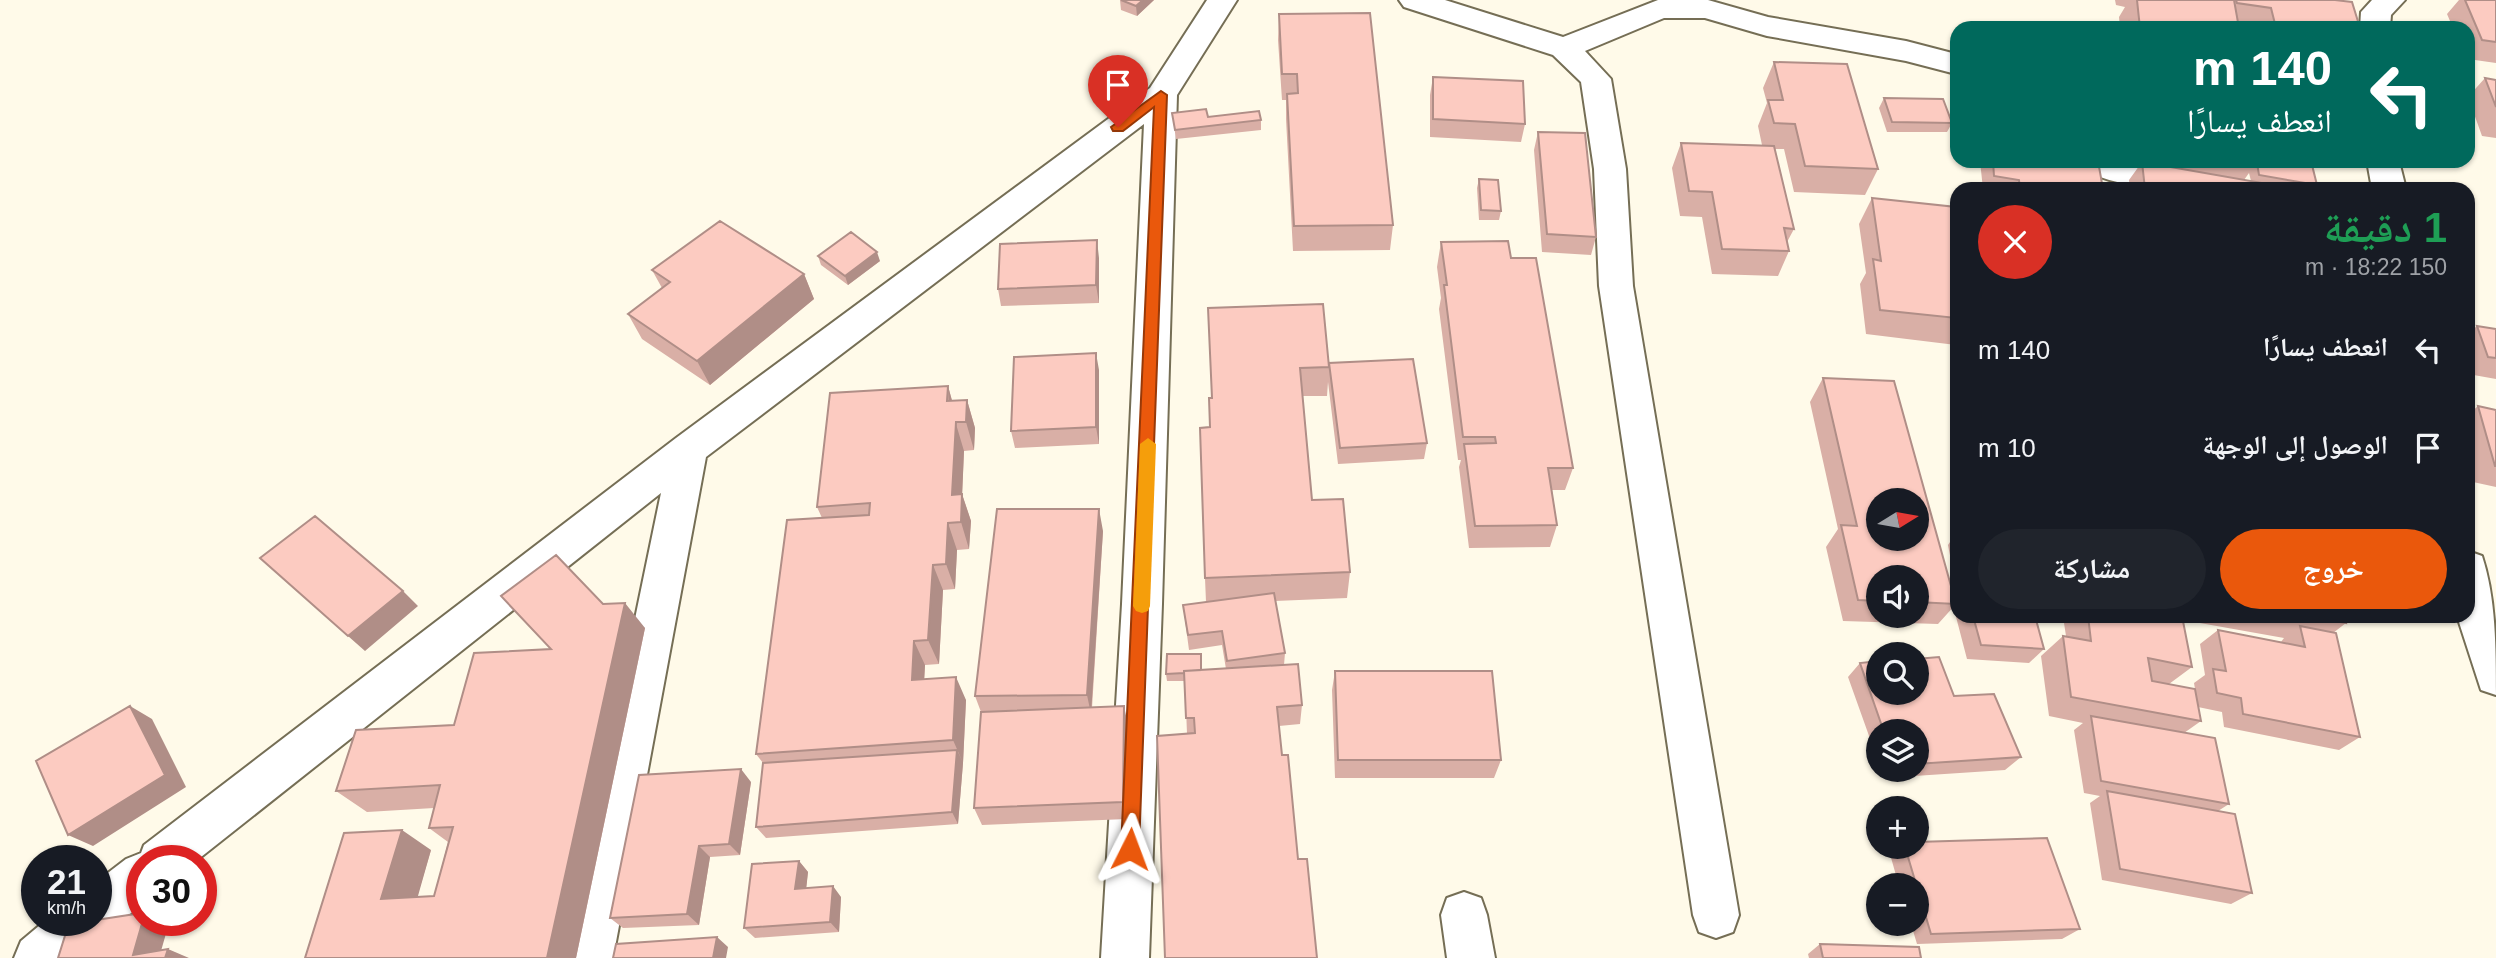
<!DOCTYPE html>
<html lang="ar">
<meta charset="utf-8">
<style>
body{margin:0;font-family:Arial,"Noto Naskh Arabic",sans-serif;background:#20242c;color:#f1f3f6;direction:rtl;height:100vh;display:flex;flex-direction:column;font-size:26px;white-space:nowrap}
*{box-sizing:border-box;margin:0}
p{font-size:23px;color:#9ea1a6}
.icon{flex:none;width:38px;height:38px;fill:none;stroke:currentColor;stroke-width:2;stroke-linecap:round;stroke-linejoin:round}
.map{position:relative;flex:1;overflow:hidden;direction:ltr}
.details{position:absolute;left:1950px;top:182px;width:525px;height:441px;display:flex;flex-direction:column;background:#171b24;border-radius:21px;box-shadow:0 2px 5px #0004;direction:rtl}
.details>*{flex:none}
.top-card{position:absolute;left:1950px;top:21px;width:525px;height:147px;border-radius:21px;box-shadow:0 2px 5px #0004;direction:rtl;background:#00695c;color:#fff;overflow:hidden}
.needle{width:46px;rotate:79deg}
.fabs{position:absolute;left:1866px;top:488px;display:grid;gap:14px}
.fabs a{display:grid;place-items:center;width:63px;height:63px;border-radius:50%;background:#171b24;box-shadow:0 2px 5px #0004;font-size:35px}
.speed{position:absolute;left:21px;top:845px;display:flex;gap:14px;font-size:35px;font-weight:700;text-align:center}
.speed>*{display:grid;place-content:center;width:91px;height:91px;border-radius:50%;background:#171b24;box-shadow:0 2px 5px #0004;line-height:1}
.speed small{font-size:18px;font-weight:400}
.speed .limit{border:10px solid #d22;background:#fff;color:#111}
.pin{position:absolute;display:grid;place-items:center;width:60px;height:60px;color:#fff;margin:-72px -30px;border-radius:50% 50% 50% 0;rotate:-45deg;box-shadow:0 0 7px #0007}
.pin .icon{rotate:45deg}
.me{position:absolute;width:77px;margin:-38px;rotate:3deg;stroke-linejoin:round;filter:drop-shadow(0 0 5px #0008)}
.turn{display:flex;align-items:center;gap:24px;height:147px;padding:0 28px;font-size:32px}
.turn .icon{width:91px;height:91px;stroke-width:2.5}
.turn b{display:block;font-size:49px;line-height:60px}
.round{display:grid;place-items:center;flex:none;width:74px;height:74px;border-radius:37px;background:#20242c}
.head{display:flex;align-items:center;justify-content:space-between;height:119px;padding:0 28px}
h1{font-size:42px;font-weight:800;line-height:52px;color:#1e9e55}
.cta{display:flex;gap:14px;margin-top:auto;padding:14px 28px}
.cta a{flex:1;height:80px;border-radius:42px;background:#ea580c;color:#fff;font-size:28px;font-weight:800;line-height:80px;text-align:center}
.cta a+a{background:#20242c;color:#f1f3f6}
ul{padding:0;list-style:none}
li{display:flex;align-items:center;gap:21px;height:98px;padding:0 28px}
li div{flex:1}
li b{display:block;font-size:26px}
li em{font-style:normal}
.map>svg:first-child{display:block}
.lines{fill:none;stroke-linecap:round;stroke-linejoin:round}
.minor-casing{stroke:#756e55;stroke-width:4}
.minor{fill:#fff;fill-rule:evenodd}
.wall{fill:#d9afa6;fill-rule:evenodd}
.shaded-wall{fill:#b08e87}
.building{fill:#fccbc1;stroke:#b08e87;stroke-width:2;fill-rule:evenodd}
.route{fill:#ea580c;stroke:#983908;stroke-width:2}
.slow{fill:#f59e0b}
</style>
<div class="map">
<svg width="2496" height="958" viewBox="0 0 2496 958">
<rect width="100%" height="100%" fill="#fffae9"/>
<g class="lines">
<defs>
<path id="minor" d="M1207,0H1237L1177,95L1162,604L1149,958H1101L1122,604L1144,124L706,457L613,958H565L661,493L196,861H142V904L113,928L101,932L74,958H14L21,941L46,920H96V882L126,859L141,853L144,845L676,438L1150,88Z
M1399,0H1445L1563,37L1658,0H1708L1768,17L1906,41L1956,54V74L1906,61L1767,36L1705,18H1664L1585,51L1611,79L1626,169L1633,286L1739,915L1733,932L1716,938L1699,932L1693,915L1599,286L1594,169L1581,82L1553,55L1404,7Z
M2372,0H2405L2391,15L2390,28H2360L2361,12Z
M2079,161H2133L2223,177L2235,181L2240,189C2204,189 2098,194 2079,161Z
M2367,161H2399L2406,189H2372Z
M2468,551L2482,556C2496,598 2496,649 2496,695L2481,690L2457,616H2468Z
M1464,892L1481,898L1487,915L1495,958H1447L1441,915L1447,898Z"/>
</defs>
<use href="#minor" class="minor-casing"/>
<use href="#minor" class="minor"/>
</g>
<path class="wall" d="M1120,0H1154L1137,16L1121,10Z
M2115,0H2335L2360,28H2257V27L2238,24L2239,28H2120L2119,17L2125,7L2116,5Z
M2459,0H2496V63L2468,59V28H2453L2447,14Z
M1279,14L1393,225L1390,250L1293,251L1286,119V100H1282L1278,40Z
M1774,62L1878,169L1865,195L1794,192L1784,149H1775L1794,229L1787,242L1789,251L1778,276L1712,274L1702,217L1680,216L1672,168L1681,143L1762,145L1758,126L1767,103L1763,88Z
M1433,77L1525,124L1521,142L1430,137V95Z
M2485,78L2496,80V138L2482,136L2468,97Z
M1884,98L1952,123L1947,132H1887L1879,108Z
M1172,113L1208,117L1261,120V130L1176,139Z
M1538,132L1596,237L1591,255L1542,252L1534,150Z
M1980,161H2098L2103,189H1983Z
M2144,161H2288L2317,185L2313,189H2278L2269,188V189H2130L2129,180L2142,162H2144ZM2249,173L2251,181L2244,180Z
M1479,179L1501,211L1499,220H1479L1477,188Z
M1872,198L1956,207V345L1866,334L1860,284L1866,273L1859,224Z
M1441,242L1511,258L1573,468L1565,490H1552L1557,525L1550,547L1469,548L1459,467L1461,460H1458L1439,309L1441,298L1437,267Z
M818,256L880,261L848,285L821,265Z
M1099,258V303L1001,306L998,289Z
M652,270L804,274L814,299L710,385L642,339L628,314L662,288Z
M1208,308L1329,365L1427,443L1424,459L1338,464L1328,382L1327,396H1302L1312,500L1350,572L1347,598L1275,601L1285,653L1284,665L1302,705L1300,724L1279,726L1282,755L1298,859L1317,958L1187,734L1185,681H1167L1166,674L1201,654V670L1226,669L1222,645L1189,650L1183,605L1206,602L1205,578L1212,398Z
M2477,326L2496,329V379L2468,374V334Z
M1099,370V444L1015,448L1011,431Z
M1823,378L1956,604L1938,624L1843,621L1826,547L1838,529L1810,402ZM1878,578H1916V616H1878Z
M948,386L952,401L967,400L975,428L974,450L964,451L962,494L971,521L969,549L957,550L955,589L943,590L939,664L925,665L924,679L966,700L963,763L958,824L766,838L756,827L763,763L756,754L822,518L817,507Z
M2478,406L2496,410V487L2473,482L2468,460V415Z
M1103,531L1092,708L1128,725L1127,819L982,825L974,808L981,712L975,696Z
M1954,536L1956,537V572L1953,571L1948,545Z
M603,604L645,628L576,958H305L431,850L417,897L434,896L448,842L429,828L434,808L367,812L336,791L454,725L550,649Z
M1956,612V616H2035L2044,649L2029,663L1967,659L1955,613Z
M2043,616H2344L2346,623L2333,633L2360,737L2339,750L2224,727L2222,712L2198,707L2194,683L2205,675L2200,644L2218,630L2281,642L2284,638L2183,620L2192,667L2169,684L2201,721L2184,733L2229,804L2218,811L2252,893L2231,904L2102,880L2090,803L2100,796L2084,793L2074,730L2083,723L2049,716L2041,656L2063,636H2066L2064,623L2044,620Z
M1860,663L1954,696L2021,757L2005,770L1884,778L1881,770H1916V732H1878V761L1848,677Z
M1335,671L1501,760L1494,778H1335L1332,690Z
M751,782L740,855L710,857L699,925L623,928L610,918Z
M1898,847H1916L2080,929L2062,939L1917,944L1911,924H1916V886H1899L1890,854Z
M799,861L808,872L806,888L841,897L839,932L755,938L744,928Z
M1820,944L1921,958H1809L1808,954Z"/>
<path class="shaded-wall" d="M1143,0H1154L1137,16L1136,6Z
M1097,240L1099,258V303L1096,285Z
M877,252L880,261L848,285L845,276Z
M804,274L814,299L710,385L697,361Z
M1096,353L1099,370V444L1096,427Z
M948,386L956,415V424L964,451L961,522L952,495Z
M967,400L975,428L974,450L966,422Z
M962,494L971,521L969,549L961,522Z
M1099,509L1103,531L1091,714L1087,695Z
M948,523L957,550L955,589L946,564Z
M933,565L943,590L939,664L928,640Z
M403,591L418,606L365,651L348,636Z
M625,603L645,628L576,958H547Z
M914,641L925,665L923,704L912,680Z
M956,677L966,700L963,763L953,740Z
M130,706L152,719L186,787L93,846L68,835Z
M1124,706L1128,725L1127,819L1123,802Z
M957,750L963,763L958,824L952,812Z
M741,769L751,782L740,855L729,844Z
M402,830L431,850L412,917L381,899Z
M699,846L710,857L699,925L687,914Z
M799,861L808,872L805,900L795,889Z
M833,886L841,897L839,932L830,922Z
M143,920H163L169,923L159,958L133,955Z
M717,937L728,947L726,958H713Z
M168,949L189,958H165Z"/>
<path class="building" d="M1121,0H1143L1136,6Z
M2137,0H2234L2239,28H2140Z
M2236,0H2335L2352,2L2360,28H2276L2271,8L2237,3Z
M2465,0H2496V42L2482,40Z
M1370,13L1393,225L1294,226L1287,94L1298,93L1297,74H1282L1279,14Z
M1774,62L1847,64L1878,169L1805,166L1795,124L1774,123L1768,100H1783Z
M1433,77L1523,81L1525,124L1433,119Z
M2485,78L2496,80V107Z
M1884,98L1943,99L1952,123L1892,122Z
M1206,109L1208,117L1259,111L1261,120L1175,130L1172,113Z
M1538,132L1585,133L1596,237L1547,234Z
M1681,143L1774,146L1794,229L1784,228L1789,251L1722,249L1712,192L1689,191Z
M1993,161H2098L2103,189H2020L2019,180L1994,176Z
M2259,161H2288L2312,165L2317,185L2259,175L2257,163Z
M2142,162L2268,184L2269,189H2145Z
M1479,179L1498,180L1501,211L1481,210Z
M1872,198L1956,207V318L1880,310L1873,259L1881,261Z
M720,221L804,274L697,361L628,314L670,282L652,270Z
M851,232L877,252L845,276L818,256Z
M1097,240L1096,285L998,289L1000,244Z
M1508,241L1511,258H1536L1573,468H1548L1557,525L1475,526L1464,444L1496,443L1495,437H1463L1444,285H1447L1441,242Z
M1323,304L1329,367L1300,368L1312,500L1343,499L1350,572L1205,578L1200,428L1210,427L1209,398H1212L1208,308Z
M2477,326L2496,329V358L2488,357Z
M1096,353V427L1011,431L1014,357Z
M1413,359L1427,443L1340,448L1329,363Z
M1823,378L1894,381L1956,604L1916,602V578H1878V601L1858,600L1841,525L1857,526ZM1878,500H1916V539H1878Z
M948,386L947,401L967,400L966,422H956L952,495L962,494L961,522L948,523L946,564L933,565L928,640L914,641L912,680L956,677L953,740L756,754L787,520L869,515L870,503L817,507L830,393Z
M2478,406L2496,410V466H2495Z
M997,509H1099L1087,695L975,696Z
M315,516L403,591L348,636L260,558Z
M556,555L603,604L625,603L547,958H305L344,833L402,830L381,899L434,896L453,827L429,828L440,785L336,791L356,730L454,725L474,653L551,649L501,596Z
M1274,593L1285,653L1227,661L1222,631L1188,635L1183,605Z
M1973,616H2035L2044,649L1981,645Z
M2088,616H2182L2192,667L2148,658L2152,681L2195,689L2201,721L2071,697L2063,636L2091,641Z
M2303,616H2344L2346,623Z
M2300,626L2336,633L2360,737L2243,714L2241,698L2217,693L2213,669L2226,671L2218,630L2305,647Z
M1167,654H1201V670L1184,671V673L1166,674Z
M1939,657L1954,696L1994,694L2021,757L1916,764V732H1884L1860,663L1878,661V693H1916V659Z
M1298,664L1302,705L1277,707L1282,755H1288L1298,859H1307L1317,958H1165L1157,736L1195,733L1194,718H1186L1184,671Z
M1335,671H1492L1501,760H1338Z
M130,706L165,775L68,835L36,761Z
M1124,706L1123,802L974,808L981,712Z
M2091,716L2215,738L2229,804L2101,781Z
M957,750L952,812L756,827L763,763Z
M741,769L729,844L699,846L687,914L610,918L639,775Z
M2107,791L2235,814L2252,893L2120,869Z
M2047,838L2080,929L1931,934L1905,847H1916V842Z
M799,861L795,889L833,886L830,922L744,928L752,864Z
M142,913V920H143L133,955L168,949L165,958H58L69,923L96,920Z
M717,937L713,958H613L616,944Z
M1820,944L1919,947L1921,958H1823Z"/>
<path class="route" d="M1161,91L1167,95L1139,849L1137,856L1130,858L1123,856L1121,849L1154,107L1123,131H1113L1111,127Z"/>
<path class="slow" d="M1148,438L1156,444L1150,606L1148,611L1142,613L1136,611L1133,606L1140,444Z"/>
</svg>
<div class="fabs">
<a><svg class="needle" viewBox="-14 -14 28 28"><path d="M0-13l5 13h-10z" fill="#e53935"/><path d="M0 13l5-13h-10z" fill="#9ea1a6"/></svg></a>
<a><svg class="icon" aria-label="sound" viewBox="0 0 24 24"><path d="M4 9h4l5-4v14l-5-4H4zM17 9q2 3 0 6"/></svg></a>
<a><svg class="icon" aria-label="search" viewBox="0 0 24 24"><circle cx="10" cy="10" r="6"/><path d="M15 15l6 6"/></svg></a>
<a><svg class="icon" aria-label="layers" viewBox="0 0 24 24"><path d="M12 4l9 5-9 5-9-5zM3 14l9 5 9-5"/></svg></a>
<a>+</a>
<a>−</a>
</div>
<div class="speed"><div>21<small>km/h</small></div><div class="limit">30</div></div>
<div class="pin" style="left:1118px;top:127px;background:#d93025"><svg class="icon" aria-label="arrive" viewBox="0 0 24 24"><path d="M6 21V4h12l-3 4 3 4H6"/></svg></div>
<svg class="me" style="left:1130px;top:849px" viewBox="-20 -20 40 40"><path d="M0-17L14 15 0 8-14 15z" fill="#ea580c" stroke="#fff" stroke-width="4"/></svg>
<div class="top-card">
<div class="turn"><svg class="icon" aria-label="left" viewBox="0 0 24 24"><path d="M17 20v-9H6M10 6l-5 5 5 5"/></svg><div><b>140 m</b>انعطف يسارًا</div></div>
</div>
<section class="details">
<div class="head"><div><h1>1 دقيقة</h1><p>150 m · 18:22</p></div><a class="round" style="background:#d93025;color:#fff"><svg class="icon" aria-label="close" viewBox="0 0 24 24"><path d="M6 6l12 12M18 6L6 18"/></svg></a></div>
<ul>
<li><svg class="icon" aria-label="left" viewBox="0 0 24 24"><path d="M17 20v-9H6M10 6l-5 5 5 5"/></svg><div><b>انعطف يسارًا</b></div><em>140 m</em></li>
<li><svg class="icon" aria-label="arrive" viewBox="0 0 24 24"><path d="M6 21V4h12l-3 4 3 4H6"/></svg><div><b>الوصول إلى الوجهة</b></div><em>10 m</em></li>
</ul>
<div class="cta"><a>خروج</a><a>مشاركة</a></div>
</section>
</div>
